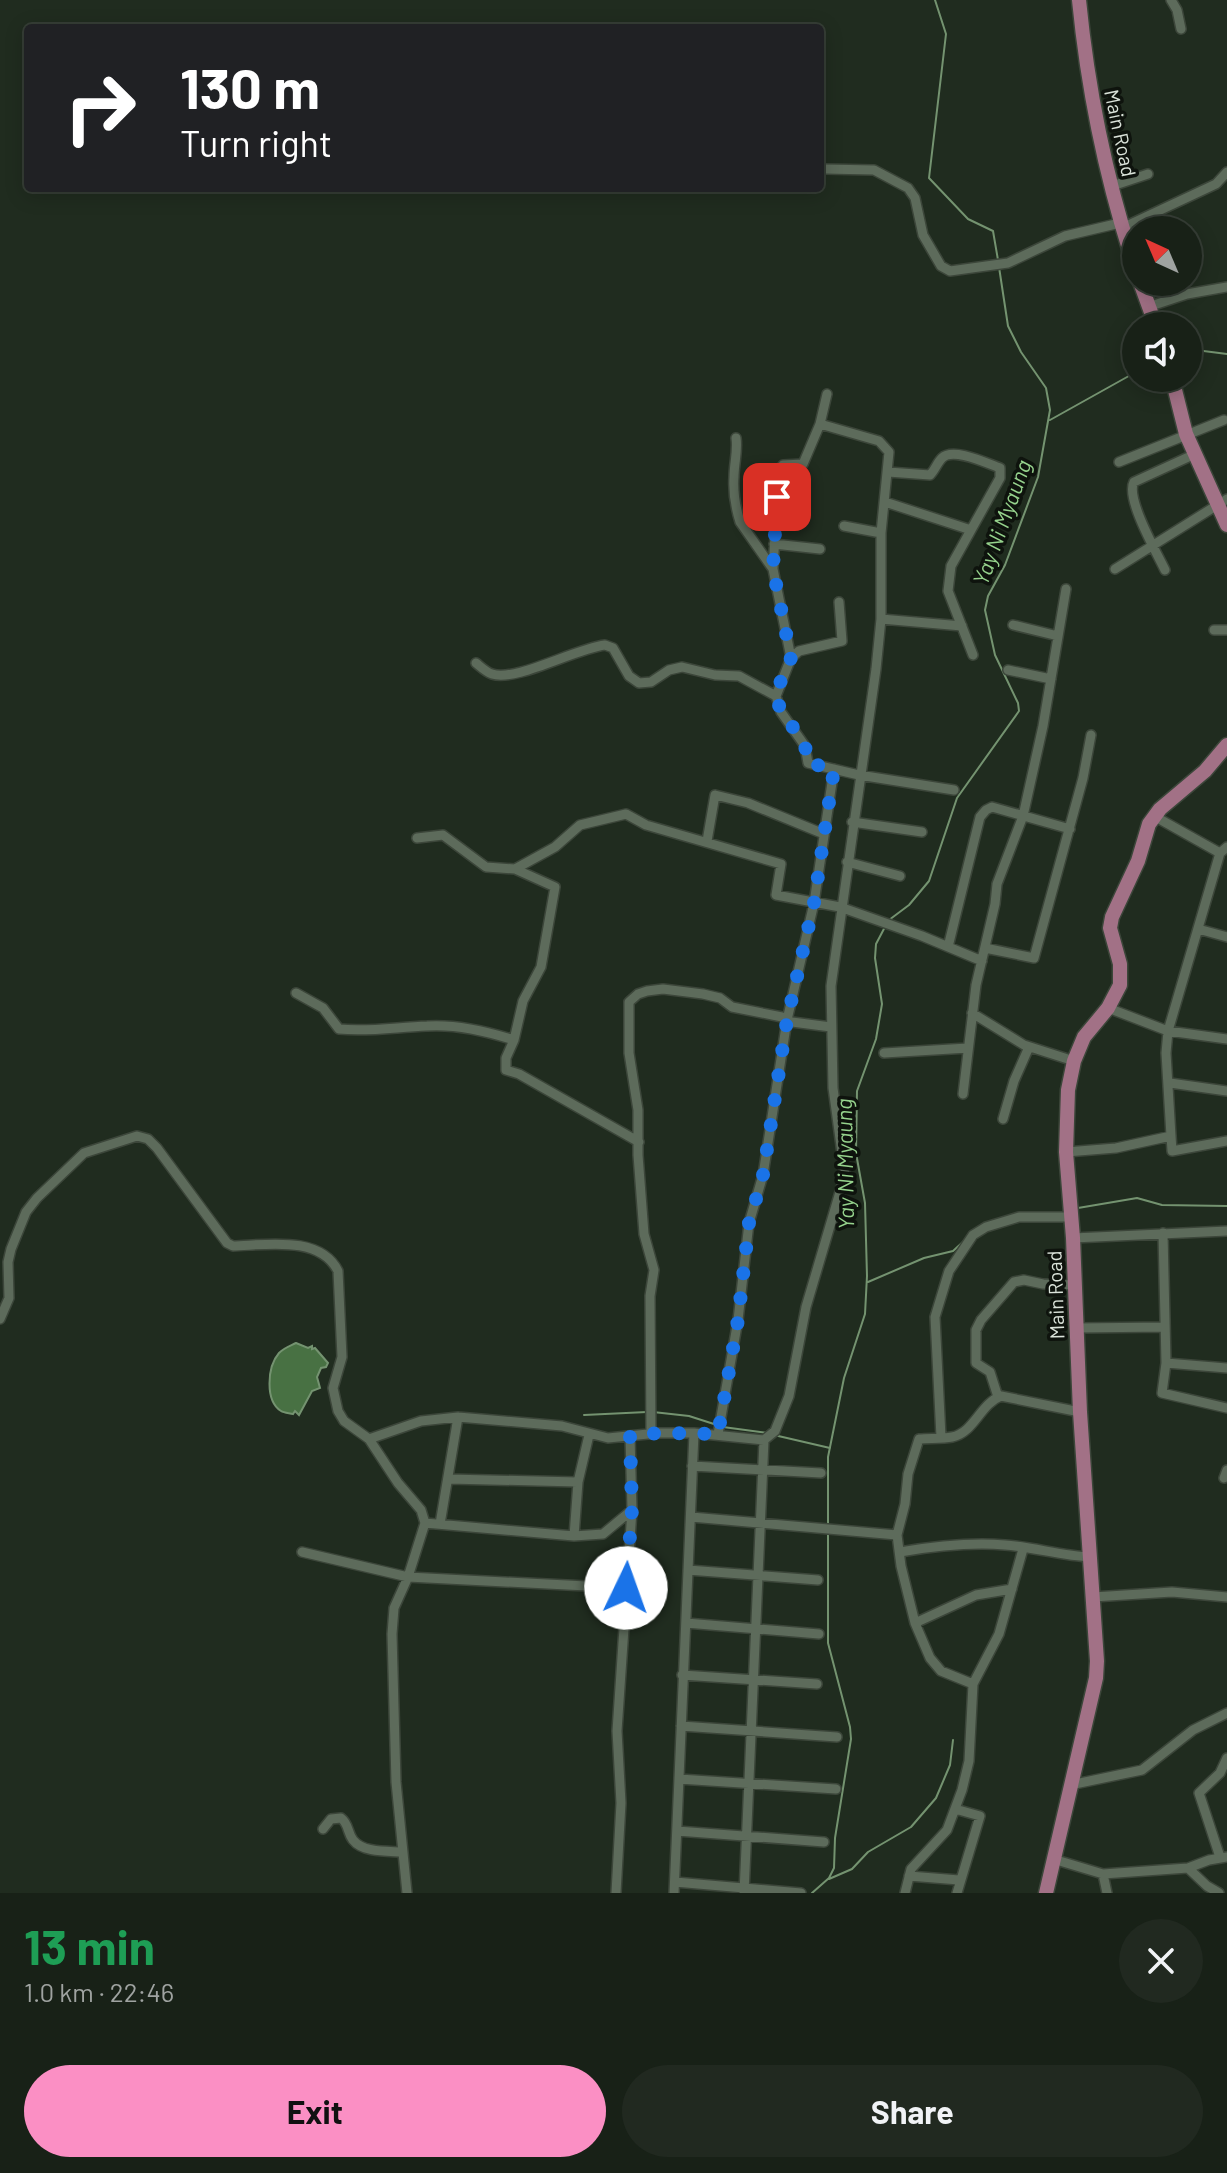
<!DOCTYPE html>
<meta charset="utf-8">
<style>
body{margin:0;font-family:Barlow,sans-serif;background:#212920;color:#f1f3f6;height:100vh;display:flex;flex-direction:column;font-size:30px;white-space:nowrap}
*{box-sizing:border-box;margin:0}
p{font-size:26px;color:#9fa3a1}
.icon{flex:none;width:44px;height:44px;fill:none;stroke:currentColor;stroke-width:2;stroke-linecap:round;stroke-linejoin:round}
.map{position:relative;height:1893px;overflow:hidden}
.details{display:flex;flex-direction:column;background:#182117;flex:1}
.details>*{flex:none}
.hud{position:absolute;left:24px;top:24px;width:800px;height:168px;border-radius:8px;box-shadow:0 4px 20px #0003,0 0 0 2px #363e36;background:#202124;color:#fff;overflow:hidden}
.needle{width:52px;rotate:316deg}
.buttons{position:absolute;left:1122px;top:216px;display:grid;gap:16px}
.buttons a{display:grid;place-items:center;width:80px;height:80px;border-radius:50%;background:#182117;box-shadow:0 4px 20px #0003,0 0 0 2px #363e36;font-size:40px}
.pin{position:absolute;display:grid;place-items:center;width:68px;height:68px;color:#fff;margin:-34px;border-radius:16px;box-shadow:0 4px 12px #0006}
.me{position:absolute;width:88px;margin:-44px;rotate:3deg;stroke-linejoin:round;filter:drop-shadow(0 0 6px #0008)}
.turn{display:flex;align-items:center;gap:28px;height:168px;padding:0 24px;font-size:36px}
.turn .icon{width:104px;height:104px;stroke-width:2.5}
.turn b{display:block;font-size:56px;line-height:68px}
.round{display:grid;place-items:center;flex:none;width:84px;height:84px;border-radius:42px;background:#212920}
.headline{display:flex;align-items:center;justify-content:space-between;height:136px;padding:0 24px}
h1{font-size:48px;font-weight:700;line-height:60px;color:#1e9e55}
.action{display:flex;gap:16px;margin-top:auto;padding:16px 24px}
.action a{flex:1;height:92px;border-radius:48px;background:#fb8fc4;color:#111;font-size:32px;font-weight:700;line-height:92px;text-align:center}
.action a+a{background:#212920;color:#f1f3f6}
.map>svg:first-child{display:block}
.water{fill:#487143;stroke:#749370;stroke-width:2}
.lines{fill:none;stroke-linecap:round;stroke-linejoin:round}
.stream{stroke:#749370;stroke-width:2}
.minor-casing{stroke:#3c463a;stroke-width:12}
.primary-casing{stroke:#3c463a;stroke-width:17}
.minor{stroke:#5d6b5b;stroke-width:9}
.primary{stroke:#a27186;stroke-width:14}
.route{stroke:#1a73e8;stroke-width:14;stroke-dasharray:0 25.2}
.labels{text-anchor:middle;dominant-baseline:central;stroke-width:7;stroke-linejoin:round;paint-order:stroke}
.street-label{font-size:20px;fill:#dbe3da;stroke:#0e130d}
.water-label{font-size:22px;font-style:italic;fill:#96d38d;stroke:#0e130d}
</style>
<div class="map">
<svg width="1227" height="1893" viewBox="0 0 1227 1893">
<rect width="100%" height="100%" fill="#202c1f"/>
<path class="water" d="M296,1343L308,1348L312,1346V1349L315,1348L328,1363L326,1367L321,1368L317,1377L320,1388L312,1391L299,1415L295,1411L293,1414C289,1413 284,1413 281,1411C265,1401 267,1367 279,1353C284,1348 290,1346 296,1343Z"/>
<g class="lines">
<path class="stream" d="M935,0L946,34L929,178L968,219L993,231L998,260
M1188,349L1227,354
M1050,420L1136,372
M889,920L909,905L929,881L957,798L1019,711L1018,703L995,655L985,610L988,596L1005,565L1038,477L1050,410L1046,388L1021,352L1008,326L999,267
M1078,1208L1137,1198L1162,1205L1227,1206
M1019,1213L1064,1212
M868,1282L924,1258L953,1251L964,1241
M653,1412L689,1416L717,1425
M584,1415L647,1412
M723,1427L768,1433
M774,1435L830,1448
M828,1526V1457L844,1378L865,1314L867,1276L865,1203L856,1153L857,1091L876,1039L882,1004L875,958L876,944L886,925
M829,1879L852,1869L868,1852L911,1827L936,1798L950,1765L953,1740
M812,1893L829,1878L834,1868L835,1838L851,1739L850,1727L828,1643V1533"/>
<defs>
<path id="minor" d="M1171,0L1177,10L1181,29
M825,169L874,170L908,188L915,198L923,235L941,266L950,271L1008,263L1065,236L1120,223
M1112,186L1148,174
M1122,228L1216,184L1227,172
M1148,307L1187,294L1227,287
M736,438C738,451 734,463 734,477C733,491 736,509 740,522L773,569
M1119,462L1224,420
M888,472L930,475C935,470 937,463 942,458C953,447 986,463 1000,468V478L971,530
M885,502L971,530L951,566L948,591L973,655
M844,526L881,533
M774,544L820,549
M1115,569L1227,499
M1165,570C1157,553 1125,498 1134,482L1195,454
M839,602L842,641L799,651L791,658L776,696L781,712L805,746L808,763L859,775L954,790
M881,619L962,626
M1013,625L1058,636
M1214,630H1227
M791,658L773,569L779,471L783,465L803,464L820,424L827,394
M476,663C481,667 486,672 492,674C516,682 574,649 605,645L613,648L629,676L639,683L651,682L669,670L682,667L715,675L739,676L776,696
M1008,670L1051,679
M1154,816L1220,853
M852,822L922,832
M417,838L443,835L486,867L515,869L555,887L541,967L523,1001L514,1040
M707,841L715,795L748,803L824,834
M847,862L900,876
M515,869L555,847L580,825L626,814L646,825L781,864L776,895L840,907L922,936L982,961
M1198,929L1227,937
M948,947L980,817L986,810L992,807L1070,829
M985,948L1034,958L1083,778L1091,735
M296,993L323,1008L339,1029C369,1032 397,1027 427,1026C456,1024 486,1031 514,1040L506,1058V1070L519,1074L639,1142
M1108,1008L1168,1031L1227,1039
M972,1013L1024,1045L1074,1061
M884,1053L968,1048
M1170,1083L1227,1091
M963,1094L976,985L995,904L997,884L1023,816L1043,726L1066,589
M1003,1119L1014,1081L1029,1047
M1171,1136L1166,1053L1168,1031L1220,853L1227,847
M1066,1152L1116,1148L1171,1136L1172,1151L1227,1141
M1163,1233L1166,1363L1162,1393L1227,1408
M1073,1238L1227,1231
M0,1319L9,1298L8,1262L11,1249L26,1212L37,1198L84,1153L137,1136L148,1139L157,1148L227,1243L233,1246C266,1245 320,1235 338,1271L342,1357L333,1388L338,1411L344,1421L369,1439L398,1483L421,1510L425,1523L408,1577L394,1608L392,1634L396,1782L407,1893
M1077,1328L1165,1327
M1166,1363L1227,1368
M998,1397L990,1372L976,1363V1330L981,1320L1014,1282L1024,1280L1043,1284L1075,1285
M651,1434L650,1296L654,1270L644,1234L638,1155V1110L629,1053V1002L638,994L647,991L663,989L703,994L720,998L732,1007L782,1017L792,1022L831,1027
M718,1434L738,1320L749,1223L763,1175L787,1020L814,903L834,769
M941,1437L935,1317L949,1271L973,1235L986,1227L1019,1217H1070
M369,1439L421,1421L458,1417L562,1426L608,1438L658,1433H694L764,1440L775,1431L789,1396L806,1307L845,1175L833,1088L831,986L876,669L881,619V533L889,452L879,441L820,424
M692,1466L821,1473
M1224,1478L1227,1470
M449,1479L578,1482L589,1435
M691,1517L897,1535
M425,1523L574,1536L603,1534L632,1510
M440,1524L458,1417
M574,1536L578,1482
M302,1552L408,1577L626,1588
M900,1552C935,1546 969,1542 1005,1545C1034,1547 1062,1556 1091,1557
M688,1570L818,1580
M1093,1597L1172,1592L1227,1597
M686,1623L819,1634
M915,1623L976,1595L1012,1589
M682,1675L817,1684
M973,1684L941,1671L930,1658L915,1623L901,1566L897,1535L905,1504L908,1474L919,1439C929,1438 942,1439 952,1437C974,1433 980,1404 1001,1396L1080,1412
M681,1726L837,1737
M679,1779L836,1789
M1070,1785L1142,1770L1193,1730L1227,1713
M955,1809L980,1816L957,1893
M323,1829L331,1819L341,1818C349,1824 347,1832 353,1840C363,1853 388,1851 403,1852
M677,1831L824,1842
M1220,1857L1199,1793L1220,1773L1227,1758
M1053,1859L1103,1874L1188,1868L1209,1860L1227,1857
M1188,1868L1207,1886L1219,1893
M1103,1874L1107,1893
M909,1876L959,1880
M675,1882L801,1893
M616,1893L621,1803L617,1731L632,1510L630,1436
M674,1893L694,1433
M744,1893L764,1440
M905,1893L911,1869L947,1830L962,1790L969,1761L973,1684L999,1634L1023,1549"/>
<path id="primary" d="M1079,0C1088,92 1107,183 1136,271
M1140,282L1156,326
M1172,378L1186,434L1227,525
M1046,1893L1096,1678L1097,1661L1080,1412L1073,1238L1066,1152L1068,1090L1074,1061L1084,1037L1108,1008L1120,985V964L1110,928L1112,917L1138,861L1149,824L1160,809L1205,771L1227,745"/>
</defs>
<use href="#minor" class="minor-casing"/>
<use href="#primary" class="primary-casing"/>
<use href="#minor" class="minor"/>
<use href="#primary" class="primary"/>
</g>
<g class="lines">
<path class="route" d="M626,1588L632,1510L630,1436L658,1433L718,1434L738,1320L749,1223L763,1175L787,1020L814,903L834,769L808,763L805,746L778,704L776,696L780,683L791,658L773,569L777,497"/>
</g>
<g class="labels">
<g class="street-label">
<text transform="translate(1121 133) rotate(78)">Main Road</text>
<text transform="translate(1055 1295) rotate(-92)">Main Road</text>
</g>
<g class="water-label">
<text transform="translate(1001 522) rotate(-70)">Yay Ni Myaung</text>
<text transform="translate(844 1164) rotate(-91)">Yay Ni Myaung</text>
</g>
</g>
</svg>
<div class="buttons">
<a><svg class="needle" viewBox="-14 -14 28 28"><path d="M0-13l5 13h-10z" fill="#e53935"/><path d="M0 13l5-13h-10z" fill="#9fa3a1"/></svg></a>
<a><svg class="icon" aria-label="sound" viewBox="0 0 24 24"><path d="M4 9h4l5-4v14l-5-4H4zM17 9q2 3 0 6"/></svg></a>
</div>
<div class="pin" style="left:777px;top:497px;background:#d93025"><svg class="icon" aria-label="arrive" viewBox="0 0 24 24"><path d="M6 21V4h12l-3 4 3 4H6"/></svg></div>
<svg class="me" style="left:626px;top:1588px" viewBox="-20 -20 40 40"><circle r="19" fill="#fff"/><path d="M0-13L10 11 0 6-10 11z" fill="#1a73e8"/></svg>
<div class="hud">
<div class="turn"><svg class="icon" aria-label="right" viewBox="0 0 24 24"><path d="M7 20v-9h11M14 6l5 5-5 5"/></svg><div><b>130 m</b>Turn right</div></div>
</div>
</div>
<section class="details">
<div class="headline"><div><h1>13 min</h1><p>1.0 km · 22:46</p></div><a class="round"><svg class="icon" aria-label="close" viewBox="0 0 24 24"><path d="M6 6l12 12M18 6L6 18"/></svg></a></div>
<div class="action"><a>Exit</a><a>Share</a></div>
</section>
